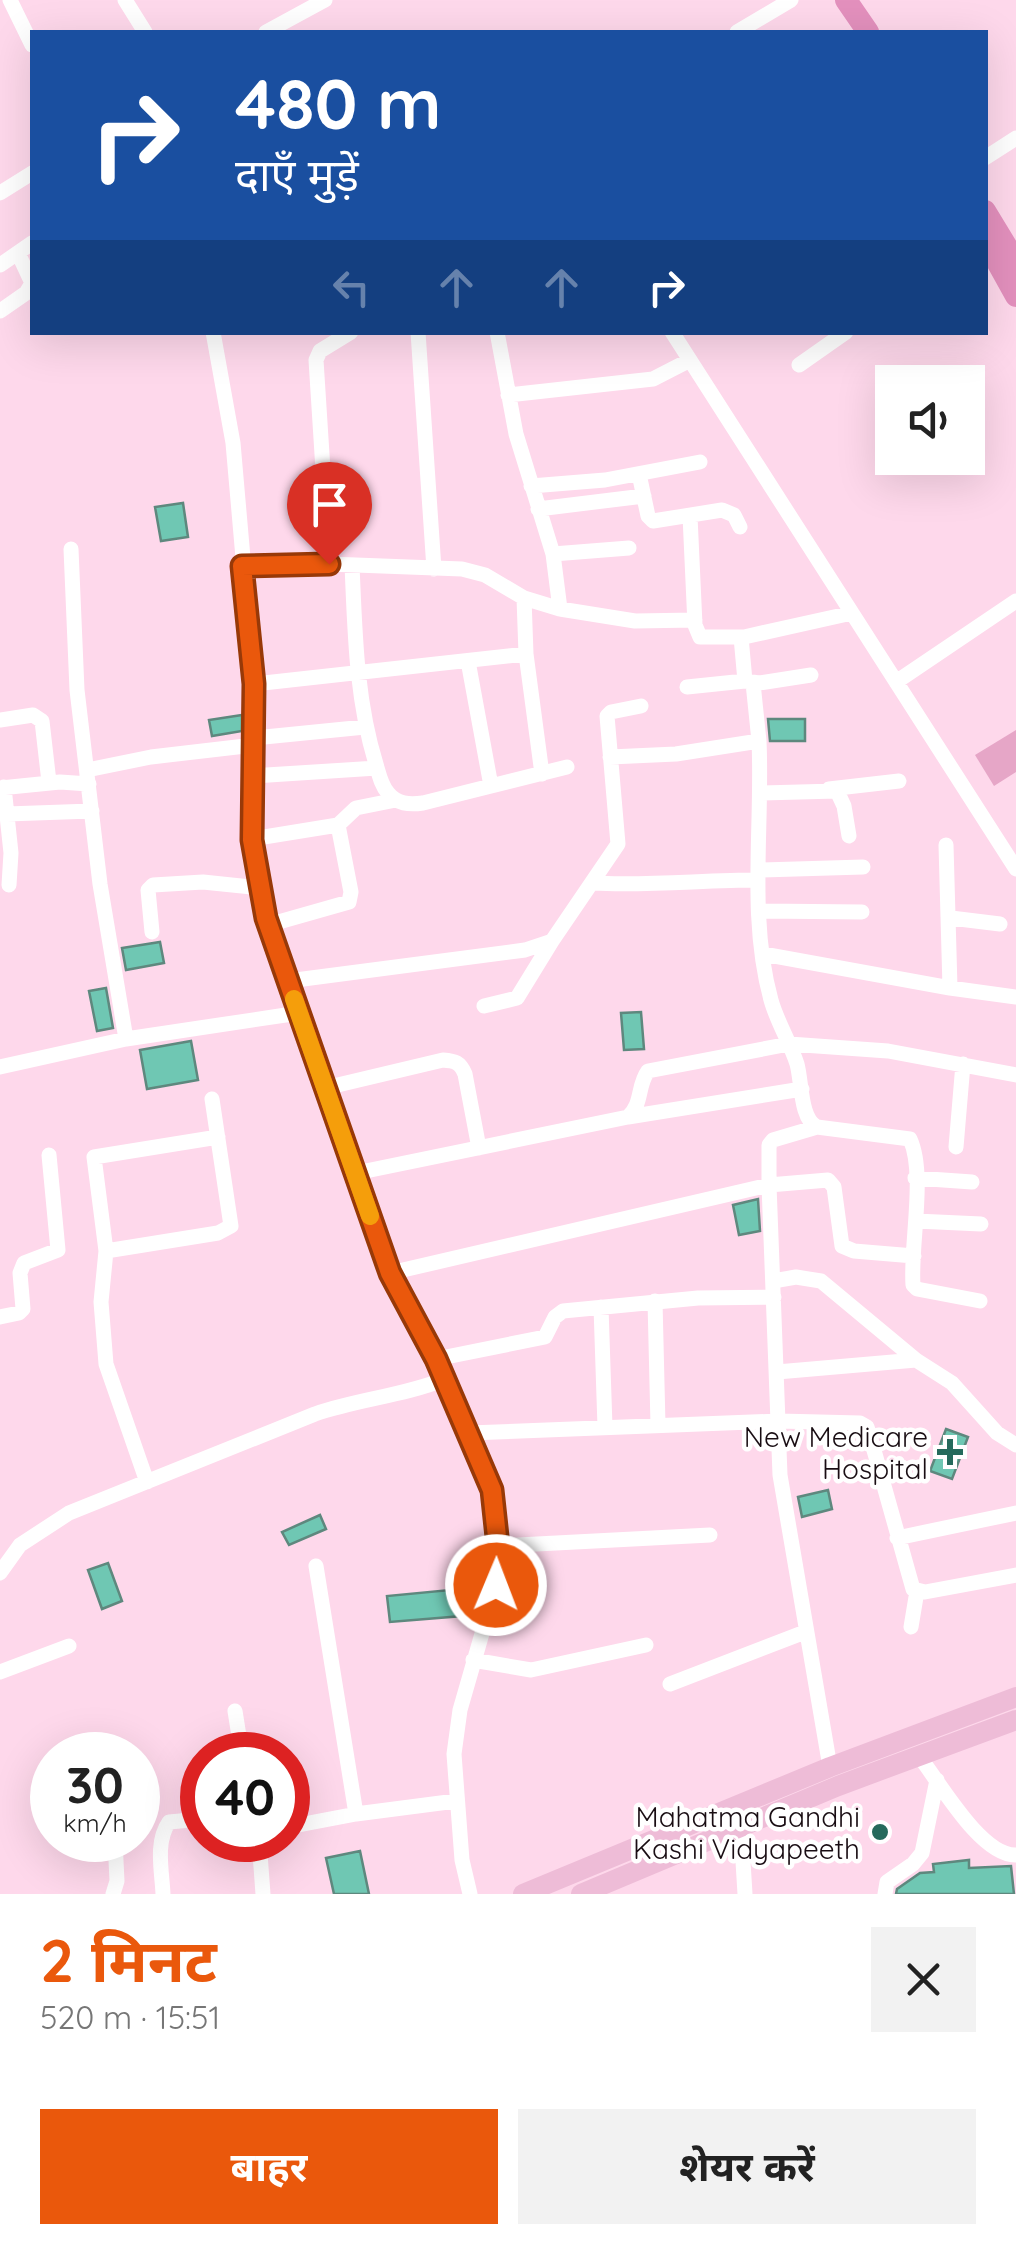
<!DOCTYPE html>
<html lang="hi">
<meta charset="utf-8">
<style>
body{margin:0;font-family:Quicksand,"Noto Sans Devanagari",sans-serif;background:#f2f2f2;color:#222;height:100vh;display:flex;flex-direction:column;font-size:38px;white-space:nowrap}
*{box-sizing:border-box;margin:0}
p{font-size:32px;color:#767676}
.icon{flex:none;width:55px;height:55px;fill:none;stroke:currentColor;stroke-width:2;stroke-linecap:round;stroke-linejoin:round}
.map{position:relative;height:1894px;overflow:hidden}
.drawer{display:flex;flex-direction:column;background:#fff;flex:1}
.drawer>*{flex:none}
.hud{position:absolute;left:30px;top:30px;width:958px;height:305px;border-radius:0px;box-shadow:0 10px 40px #0002;background:#1a4fa0;color:#fff;overflow:hidden}
.controls{position:absolute;left:875px;top:365px;display:grid;gap:20px}
.controls a{display:grid;place-items:center;width:110px;height:110px;border-radius:0px;background:#fff;box-shadow:0 10px 40px #0002;font-size:50px}
.speed{position:absolute;left:30px;top:1732px;display:flex;gap:20px;font-size:50px;font-weight:700;text-align:center}
.speed>*{display:grid;place-content:center;width:130px;height:130px;border-radius:50%;background:#fff;box-shadow:0 10px 40px #0002;line-height:1}
.speed small{font-size:25px;font-weight:400}
.speed .limit{border:15px solid #d22;background:#fff;color:#111}
.pin{position:absolute;display:grid;place-items:center;width:85px;height:85px;color:#fff;margin:-102px -42px;border-radius:50% 50% 50% 0;rotate:-45deg;box-shadow:0 0 10px #0007}
.pin .icon{rotate:45deg}
.me{position:absolute;width:110px;margin:-55px;rotate:1deg;stroke-linejoin:round;filter:drop-shadow(0 0 8px #0008)}
.turn{display:flex;align-items:center;gap:35px;height:210px;padding:0 40px;font-size:45px}
.turn .icon{width:130px;height:130px;stroke-width:2.5}
.turn b{display:block;font-size:70px;line-height:85px}
.lanes{display:flex;align-items:center;height:95px;padding:0 40px;background:#0003;justify-content:center;gap:50px;direction:ltr}
.lanes .off{opacity:.35}
.round{display:grid;place-items:center;flex:none;width:105px;height:105px;border-radius:0px;background:#f2f2f2}
.head{display:flex;align-items:center;justify-content:space-between;height:170px;padding:0 40px}
h1{font-size:60px;font-weight:700;line-height:75px;color:#ea580c}
.button{display:flex;gap:20px;margin-top:auto;padding:20px 40px}
.button a{flex:1;height:115px;border-radius:0px;background:#ea580c;color:#fff;font-size:40px;font-weight:700;line-height:115px;text-align:center}
.button a+a{background:#f2f2f2;color:#222}
.map>svg:first-child{display:block}
.green{fill:#e6a6c7}
.building{fill:#6fc7b3;stroke:#5e887e;stroke-width:2.5}
.lines{fill:none;stroke-linecap:round;stroke-linejoin:round}
.minor{stroke:#fff;stroke-width:15}
.major{stroke:#eebcd7;stroke-width:20}
.highway{stroke:#e390bd;stroke-width:22}
.route-casing{stroke:#983908;stroke-width:25}
.route{stroke:#ea580c;stroke-width:18}
.slow{stroke:#f59e0b;stroke-width:18}
.poi-dot{fill:#256a5c;stroke:#fff;stroke-width:4}
.labels{text-anchor:middle;dominant-baseline:central;stroke-width:9;stroke-linejoin:round;paint-order:stroke}
.poi-label{font-size:28px;fill:#190d13;stroke:#fff;text-anchor:end}
</style>
<div class="map">
<svg width="1016" height="1894" viewBox="0 0 1016 1894">
<rect width="100%" height="100%" fill="#fed8eb"/>
<path class="green" d="M1016,730V772L994,786L975,755Z"/>
<path class="building" d="M183,503L188,537L161,541L155,507Z
M242,715V731L212,736L209,720Z
M768,719H805V741H770Z
M160,942L164,963L126,970L122,948Z
M106,988L113,1028L97,1031L89,991Z
M641,1012L644,1049L624,1050L621,1013Z
M191,1041L198,1080L147,1089L140,1050Z
M758,1199L760,1231L739,1235L733,1205Z
M946,1429L968,1437L952,1479L930,1471Z
M828,1490L832,1509L802,1517L798,1497Z
M320,1515L326,1529L289,1545L282,1532Z
M108,1563L122,1601L102,1609L88,1570Z
M460,1589L462,1616L390,1622L387,1596Z
M360,1851L369,1894H334L326,1858Z
M969,1860V1868L1011,1866L1014,1894H896L897,1889L920,1873L934,1872L933,1864Z"/>
<g class="lines">
<path class="minor" d="M10,0L32,45
M125,0L145,32
M266,32L325,0
M737,32L791,0
M985,158L1016,138
M0,193L32,173
M0,265L32,243
M0,311L26,293L32,283L18,253
M213,332L233,443L254,684L252,839L266,919L390,1273L436,1359L492,1490L499,1546L496,1585L460,1710L454,1754L462,1860L470,1894
M418,332L434,569
M497,332L516,434L553,554L560,609
M672,332L1016,869
M799,365L846,332
M508,395L653,379L690,360
M639,474L648,516L653,521L722,510L734,515L740,527
M531,486L605,480L700,462
M538,509L644,496
M690,516L695,625L700,637H744L852,613
M71,549L77,690L100,884L126,1039
M553,554L629,548
M329,564L316,360L320,351L351,332
M352,565C355,633 356,699 376,764C379,774 381,785 388,793C397,804 409,805 423,803L567,767
M242,566L329,564L462,569L485,575L524,598L560,609L635,621L695,620
M524,598L526,654L542,774
M741,637L745,681L759,683L811,675
M468,661L491,786
M896,682L1016,601
M753,683L759,741
M254,684L526,654
M687,687L745,681
M0,720L33,715L42,721L49,782
M254,738L365,727
M610,757L676,754L759,741C763,826 748,917 771,1000C777,1022 790,1042 797,1064C802,1082 800,1119 817,1127L910,1139C926,1174 910,1246 913,1285L917,1289L980,1301
M87,770L151,757L254,745
M252,776L377,768
M4,787L11,853L9,885
M0,788L60,782L89,784
M829,789L899,781
M761,793L837,791L844,806L849,836
M7,814L92,811
M252,839L338,825L356,808L396,800
M758,870L863,867
M593,883C648,886 703,880 758,880
M760,911L862,912
M951,918L1000,924
M268,925L349,902L351,892L338,825
M152,932L148,890L153,885L203,882L260,888
M763,954L950,988L946,845
M288,981L525,950L552,941L618,844L607,716L611,712L641,706
M950,988L1016,997
M484,1006L517,998L552,941
M0,1067L126,1039L299,1013
M325,1088L443,1060C455,1061 460,1062 465,1074L479,1148
M628,1117L802,1089
M817,1127L773,1140L769,1145V1185L828,1180L834,1187L842,1246L854,1251L914,1256
M956,1147L963,1064
M356,1173L628,1117C643,1103 637,1086 648,1071L789,1044L888,1051L1016,1075
M915,1178L972,1182
M916,1221L981,1224
M106,1251L218,1233L231,1226L212,1099
M390,1273L769,1185L780,1475L830,1767
M773,1281L796,1277L821,1281L916,1360
M655,1301L658,1425
M601,1307L605,1427
M0,1317L19,1313L23,1309L20,1273L24,1263L58,1250L49,1155
M436,1359L545,1337L555,1317L563,1311L698,1298L774,1297
M777,1372L916,1360L952,1383L997,1433L1016,1445
M469,1433L779,1421L860,1423L867,1427L870,1436L913,1589L925,1592L1016,1575
M147,1482L106,1364L101,1302L106,1251L94,1157L218,1137
M897,1538L1016,1513
M499,1546L710,1535
M316,1566L356,1814
M0,1573L20,1545L69,1513L315,1414C358,1399 403,1396 445,1379
M911,1627L917,1591
M473,1660L531,1670L646,1645
M0,1672L69,1646
M670,1684L805,1632
M235,1711L242,1755
M919,1756C940,1783 981,1856 1016,1855
M288,1827L356,1814L456,1801
M741,1829L745,1894
M259,1840L263,1894
M113,1894L117,1881L115,1840
M163,1894C162,1871 155,1842 169,1822L202,1819
M885,1894L887,1882L913,1864L922,1853L937,1780"/>
<path class="major" d="M523,1894L830,1767L1016,1697
M581,1894L838,1786L1016,1720"/>
<path class="highway" d="M846,0L868,32
M985,211L1016,262
M985,240L1016,296"/>
</g>
<g class="lines">
<defs>
<path id="route" d="M329,564L242,566L254,684L252,840L266,918L390,1273L436,1359L492,1490L498,1546L496,1585"/>
</defs>
<use href="#route" class="route-casing"/>
<use href="#route" class="route"/>
<path class="slow" d="M294,999L370,1216"/>
</g>
<g class="poi-dot">
<path d="M945 1437h10v10h10v10h-10v10h-10v-10h-10v-10h10z"/>
<circle cx="880" cy="1832" r="10"/>
</g>
<g class="labels">
<g class="poi-label">
<text x="928" y="1436">New Medicare<tspan x="928" dy="32">Hospital</tspan></text>
<text x="860" y="1816">Mahatma Gandhi<tspan x="860" dy="32">Kashi Vidyapeeth</tspan></text>
</g>
</g>
</svg>
<div class="controls">
<a><svg class="icon" aria-label="sound" viewBox="0 0 24 24"><path d="M4 9h4l5-4v14l-5-4H4zM17 9q2 3 0 6"/></svg></a>
</div>
<div class="speed"><div>30<small>km/h</small></div><div class="limit">40</div></div>
<div class="pin" style="left:329px;top:564px;background:#d93025"><svg class="icon" aria-label="arrive" viewBox="0 0 24 24"><path d="M6 21V4h12l-3 4 3 4H6"/></svg></div>
<svg class="me" style="left:496px;top:1585px" viewBox="-20 -20 40 40"><circle r="17" fill="#ea580c" stroke="#fff" stroke-width="3"/><path d="M0-11L8 9 0 5-8 9z" fill="#fff"/></svg>
<div class="hud">
<div class="turn"><svg class="icon" aria-label="right" viewBox="0 0 24 24"><path d="M7 20v-9h11M14 6l5 5-5 5"/></svg><div><b>480 m</b>दाएँ मुड़ें</div></div>
<div class="lanes"><svg class="icon off" aria-label="left" viewBox="0 0 24 24"><path d="M17 20v-9H6M10 6l-5 5 5 5"/></svg><svg class="icon off" aria-label="ahead" viewBox="0 0 24 24"><path d="M12 20V5M6 11l6-6 6 6"/></svg><svg class="icon off" aria-label="ahead" viewBox="0 0 24 24"><path d="M12 20V5M6 11l6-6 6 6"/></svg><svg class="icon" aria-label="right" viewBox="0 0 24 24"><path d="M7 20v-9h11M14 6l5 5-5 5"/></svg></div>
</div>
</div>
<section class="drawer">
<div class="head"><div><h1>2 मिनट</h1><p>520 m · 15:51</p></div><a class="round"><svg class="icon" aria-label="close" viewBox="0 0 24 24"><path d="M6 6l12 12M18 6L6 18"/></svg></a></div>
<div class="button"><a>बाहर</a><a>शेयर करें</a></div>
</section>
